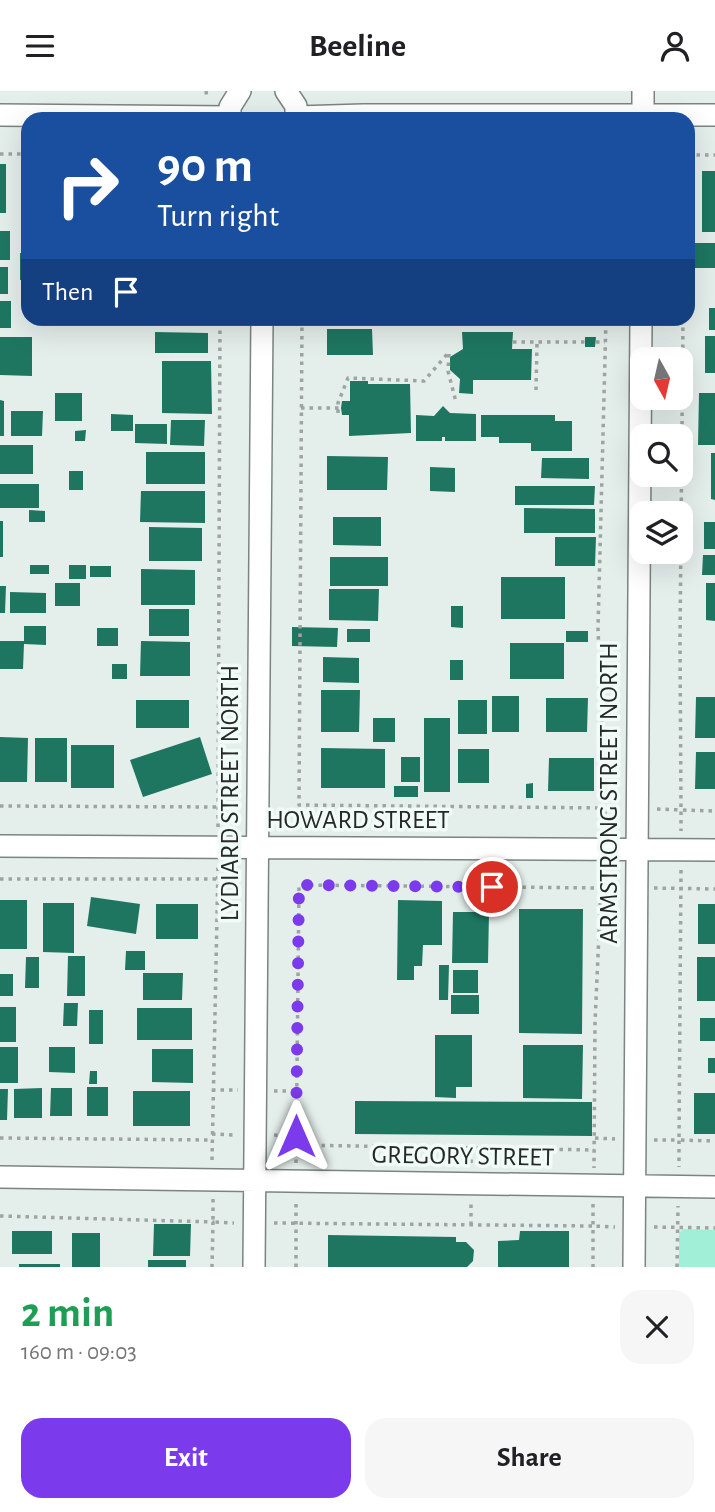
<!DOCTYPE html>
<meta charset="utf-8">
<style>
body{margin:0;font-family:"Alegreya Sans",sans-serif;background:#f6f6f6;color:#202124;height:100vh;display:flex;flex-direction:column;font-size:26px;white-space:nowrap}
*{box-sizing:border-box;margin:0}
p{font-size:23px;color:#757577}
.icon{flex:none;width:38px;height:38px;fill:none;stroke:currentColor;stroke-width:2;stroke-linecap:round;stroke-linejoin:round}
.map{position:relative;height:1176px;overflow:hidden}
.side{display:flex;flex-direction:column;background:#fff;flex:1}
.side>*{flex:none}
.top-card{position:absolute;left:21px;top:21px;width:674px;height:214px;border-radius:21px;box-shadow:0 7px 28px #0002;background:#1a4fa0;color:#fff;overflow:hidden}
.needle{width:46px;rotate:172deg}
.controls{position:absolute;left:630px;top:256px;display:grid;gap:14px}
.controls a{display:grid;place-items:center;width:63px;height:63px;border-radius:14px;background:#fff;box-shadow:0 7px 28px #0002;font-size:35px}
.pin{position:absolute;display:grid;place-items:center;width:60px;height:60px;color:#fff;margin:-30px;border:4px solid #fff;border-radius:50%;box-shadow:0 2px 7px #0007}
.me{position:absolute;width:77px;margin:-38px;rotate:0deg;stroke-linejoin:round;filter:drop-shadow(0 0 5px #0008)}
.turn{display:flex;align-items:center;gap:24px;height:147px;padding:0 21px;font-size:32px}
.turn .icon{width:91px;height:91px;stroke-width:2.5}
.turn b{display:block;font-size:49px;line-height:60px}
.then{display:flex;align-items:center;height:66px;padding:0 21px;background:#0003;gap:14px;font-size:26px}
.round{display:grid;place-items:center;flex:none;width:74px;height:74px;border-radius:21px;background:#f6f6f6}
.summary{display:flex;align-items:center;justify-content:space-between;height:119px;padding:0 21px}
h1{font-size:42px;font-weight:700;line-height:52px;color:#1e9e55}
.cta{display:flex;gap:14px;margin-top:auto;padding:14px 21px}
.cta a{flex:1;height:80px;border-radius:21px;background:#7c3aed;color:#fff;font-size:28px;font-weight:700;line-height:80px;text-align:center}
.cta a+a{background:#f6f6f6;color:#202124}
header{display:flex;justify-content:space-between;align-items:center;height:91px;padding:0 21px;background:#fff;font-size:32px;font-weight:700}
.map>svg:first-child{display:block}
.green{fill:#a2efd7}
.building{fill:#1e7661}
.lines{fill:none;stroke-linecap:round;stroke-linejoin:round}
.minor-casing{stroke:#7c8481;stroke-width:24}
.path{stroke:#9da4a2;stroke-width:3.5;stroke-dasharray:3.5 5;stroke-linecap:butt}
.minor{stroke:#fff;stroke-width:21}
.route{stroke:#7c3aed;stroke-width:12;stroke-dasharray:0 21.6}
.labels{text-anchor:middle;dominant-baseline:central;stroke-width:7;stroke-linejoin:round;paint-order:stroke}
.street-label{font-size:26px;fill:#262928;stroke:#f1fbf8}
</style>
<header><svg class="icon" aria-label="menu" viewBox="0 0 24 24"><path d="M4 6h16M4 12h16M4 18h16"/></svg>Beeline<svg class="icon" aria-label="person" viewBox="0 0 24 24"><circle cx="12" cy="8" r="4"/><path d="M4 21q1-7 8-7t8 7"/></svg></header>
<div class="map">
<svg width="715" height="1176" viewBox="0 0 715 1176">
<rect width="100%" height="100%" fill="#e4eeeb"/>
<path class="green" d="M683,1138L715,1139V1176H679V1142Z"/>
<path class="building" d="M0,73H6V122H0Z
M22,77H28V127H22Z
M702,80H715V141H702Z
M0,140H10V169H0Z
M694,152H715V177H694Z
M20,162L28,163V189H20Z
M0,176H8V203H0Z
M0,210H11V237H0Z
M709,217H715V239H709Z
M91,228H148V233H91Z
M150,228H210V235L150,234Z
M335,228H384V230H335Z
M327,238H372L373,264H327Z
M155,241L208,242V262H155Z
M462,241H513L512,258H532L531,289H473V303L459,302L460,288L450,279V266L463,258Z
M705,245H715V282H705Z
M0,246H32V285L0,284Z
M585,246H596L595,256H585Z
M162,270H211L212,323L162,322Z
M350,290H368V293H410L411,342L349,345V324H342L341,317L342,310H350Z
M55,302H82V330H55Z
M699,302H715V354H698Z
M0,309L4,310V345H0Z
M443,315L450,322L476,323V350H445V346H442V350H416V324L434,325Z
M11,320H43L42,345H11Z
M111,323L133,324V340H111Z
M481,324H555V330H572V360H531V352H499V346H481Z
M171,329H205L204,355L170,354Z
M135,333H167V353L135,352Z
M86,339L85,350H75V340Z
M0,354H33V383H0Z
M146,361H205V393H146Z
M711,362H715V409L711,408Z
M327,365L388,366L387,399H327Z
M542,367H589V388L541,387Z
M430,376L455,377V401L430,400Z
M69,380H83V399H69Z
M0,393H39V417H0Z
M515,395H595L594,414H515Z
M141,400H205V432L140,431Z
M524,417L595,418V442H524Z
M29,419L45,420V431H29Z
M333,426H381V455L333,454Z
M0,430H3V466H0Z
M704,431H715V458H704Z
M149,436L202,437V470H149Z
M555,446H596L595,475H555Z
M703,464H715V484H702Z
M330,466H388V495H330Z
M30,474H49V483H30Z
M69,474H86V488H69Z
M90,475H111V486H90Z
M141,478L195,479V514H141Z
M501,486H565V528H501Z
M55,492H80V515H55Z
M706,492H715V530L706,529Z
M0,495H6L5,522H0Z
M329,498H379L378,530L329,529Z
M10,501L46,502V522H10Z
M451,515H463V537L451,536Z
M149,518H189V545H149Z
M24,535H46V554L24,553L23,578H0V550H24Z
M292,536L338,537L337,556L292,555Z
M97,537H118V555H97Z
M347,538H370V551H347Z
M566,540H588V551H566Z
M141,550L190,551V585H140Z
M510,552H564V588H510Z
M323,566L359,567V592L323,591Z
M450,569H463V589H450Z
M112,573H127V588H112Z
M321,599H360L359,641H321Z
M492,605H519V641H492Z
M696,606H715V647H695Z
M546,607H588L587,641H546Z
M136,609H189V637H136Z
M458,609H487V643H458Z
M373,627H395V651H373Z
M424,627H450V701H424Z
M0,646L28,647L27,691H0Z
M200,646L212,683L143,706L130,669Z
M35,647H67V691H35Z
M71,654H114V697H71Z
M321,657L385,658V697H321Z
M458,658H489V692H458Z
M696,661H715V698H695Z
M401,666H420V691H401Z
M549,667H594V700H548Z
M533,692V707H526V693Z
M394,695H418V706H394Z
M91,806L140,813L136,843L87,835Z
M0,809H27V858H0Z
M398,809L442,810V854H423L422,875H414V889H397Z
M43,812H74V862L43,861Z
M156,813H198V848H156Z
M698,813H715V853H698Z
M519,818H583L582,943L519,942Z
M453,821H489L488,872H452Z
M126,860H145V879H125Z
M68,865H85V905H67Z
M26,866H39V897H25Z
M697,866H715V910H697Z
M439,874H449L448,909H439Z
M453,879H478V902H453Z
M143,882H183L182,909H143Z
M0,883H13V905H0Z
M451,904H479V923H451Z
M64,912H78L77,935H63Z
M0,916H16V951H0Z
M137,917H192V949H137Z
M89,919H103V953H89Z
M700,927H715V950H700Z
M435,944H472V996H456V1007L435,1006Z
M523,954H583L582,1008L523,1007Z
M0,956H18V992H0Z
M49,956H75V982L49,981Z
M152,958H193V992L152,991Z
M708,967H715V982H708Z
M90,980H97V993H89Z
M87,996H108V1025H87Z
M42,997V1027H14V998Z
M51,997H72V1025H50Z
M0,998H8L7,1029H0Z
M133,1000H190V1035H133Z
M694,1002H715V1043H694Z
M355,1010L592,1011V1045L355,1043Z
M154,1133H191L190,1165H153Z
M12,1140H52V1163H12Z
M520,1140H569V1176H498V1150L519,1149Z
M72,1142H100V1176H72Z
M328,1144L456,1146V1151H466L474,1159L473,1170L467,1176H328Z
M148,1169H186V1176H148Z
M19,1173H60V1176H19Z"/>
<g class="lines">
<defs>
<path id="minor" d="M286,0L296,15V28
M0,24L230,26
M297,26L363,24H715
M230,28V16L240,0
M643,28V0
M0,755L715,759
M0,1086L715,1096
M254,1176L262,228
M634,1176L641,228"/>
</defs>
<use href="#minor" class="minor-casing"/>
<path class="path" d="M206,0L207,8
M0,63H28
M688,64H715
M302,228L299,714L605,717L598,537L606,228
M683,228L680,550L681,719L715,720
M513,251H585
M596,251H605
M449,263L448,280L456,311
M536,299L537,252
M301,317H341
M338,322V312L348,287L424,290L449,261
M0,715L218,716
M657,718L681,719V740
M218,736L220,228
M604,741L605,717L618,716
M602,776L601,797H618
M681,779L679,1049L715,1050
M0,788H217
M654,797L715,798
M212,999H238
M274,1000H296
M212,1043L235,1044
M274,1044L296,1045
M0,1047L212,1049
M595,1047L615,1048
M654,1049H679V1076
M296,1054L594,1059
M212,1069L218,776
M296,1072L299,794L601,797L595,932L594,1077
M471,1072L472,1057
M213,1108V1131L234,1132
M593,1113V1135L615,1136
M0,1125L213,1131L212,1176
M274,1132L593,1135V1176
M471,1134V1112
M654,1136L715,1137
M296,1176V1108
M677,1176L678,1115"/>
<use href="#minor" class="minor"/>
</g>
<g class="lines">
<path class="route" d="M296,1045L299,794L492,796"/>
</g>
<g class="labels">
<g class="street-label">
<text transform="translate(230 702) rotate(-90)">LYDIARD STREET NORTH</text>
<text transform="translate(609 702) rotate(-90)">ARMSTRONG STREET NORTH</text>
<text x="358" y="729">HOWARD STREET</text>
<text transform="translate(463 1065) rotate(1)">GREGORY STREET</text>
</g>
</g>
</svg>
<div class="controls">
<a><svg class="needle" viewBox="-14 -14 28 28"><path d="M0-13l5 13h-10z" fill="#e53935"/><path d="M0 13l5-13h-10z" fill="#757577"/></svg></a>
<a><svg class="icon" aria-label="search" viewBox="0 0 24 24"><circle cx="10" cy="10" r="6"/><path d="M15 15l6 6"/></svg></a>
<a><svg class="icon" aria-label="layers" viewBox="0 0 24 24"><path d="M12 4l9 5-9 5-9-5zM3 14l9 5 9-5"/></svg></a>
</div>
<div class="pin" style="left:492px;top:796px;background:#d93025"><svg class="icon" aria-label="arrive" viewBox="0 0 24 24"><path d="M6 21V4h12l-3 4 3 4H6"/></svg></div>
<svg class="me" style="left:296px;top:1045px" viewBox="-20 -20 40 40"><path d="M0-17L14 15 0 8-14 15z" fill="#7c3aed" stroke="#fff" stroke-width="4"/></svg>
<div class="top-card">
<div class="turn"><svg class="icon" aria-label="right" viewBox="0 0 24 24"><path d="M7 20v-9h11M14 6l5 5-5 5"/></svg><div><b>90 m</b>Turn right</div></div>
<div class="then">Then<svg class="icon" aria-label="arrive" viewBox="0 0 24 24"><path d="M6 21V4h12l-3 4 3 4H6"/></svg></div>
</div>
</div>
<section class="side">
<div class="summary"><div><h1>2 min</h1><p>160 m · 09:03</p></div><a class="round"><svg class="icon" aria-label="close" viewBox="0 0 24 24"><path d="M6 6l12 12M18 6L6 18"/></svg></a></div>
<div class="cta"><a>Exit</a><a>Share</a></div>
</section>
